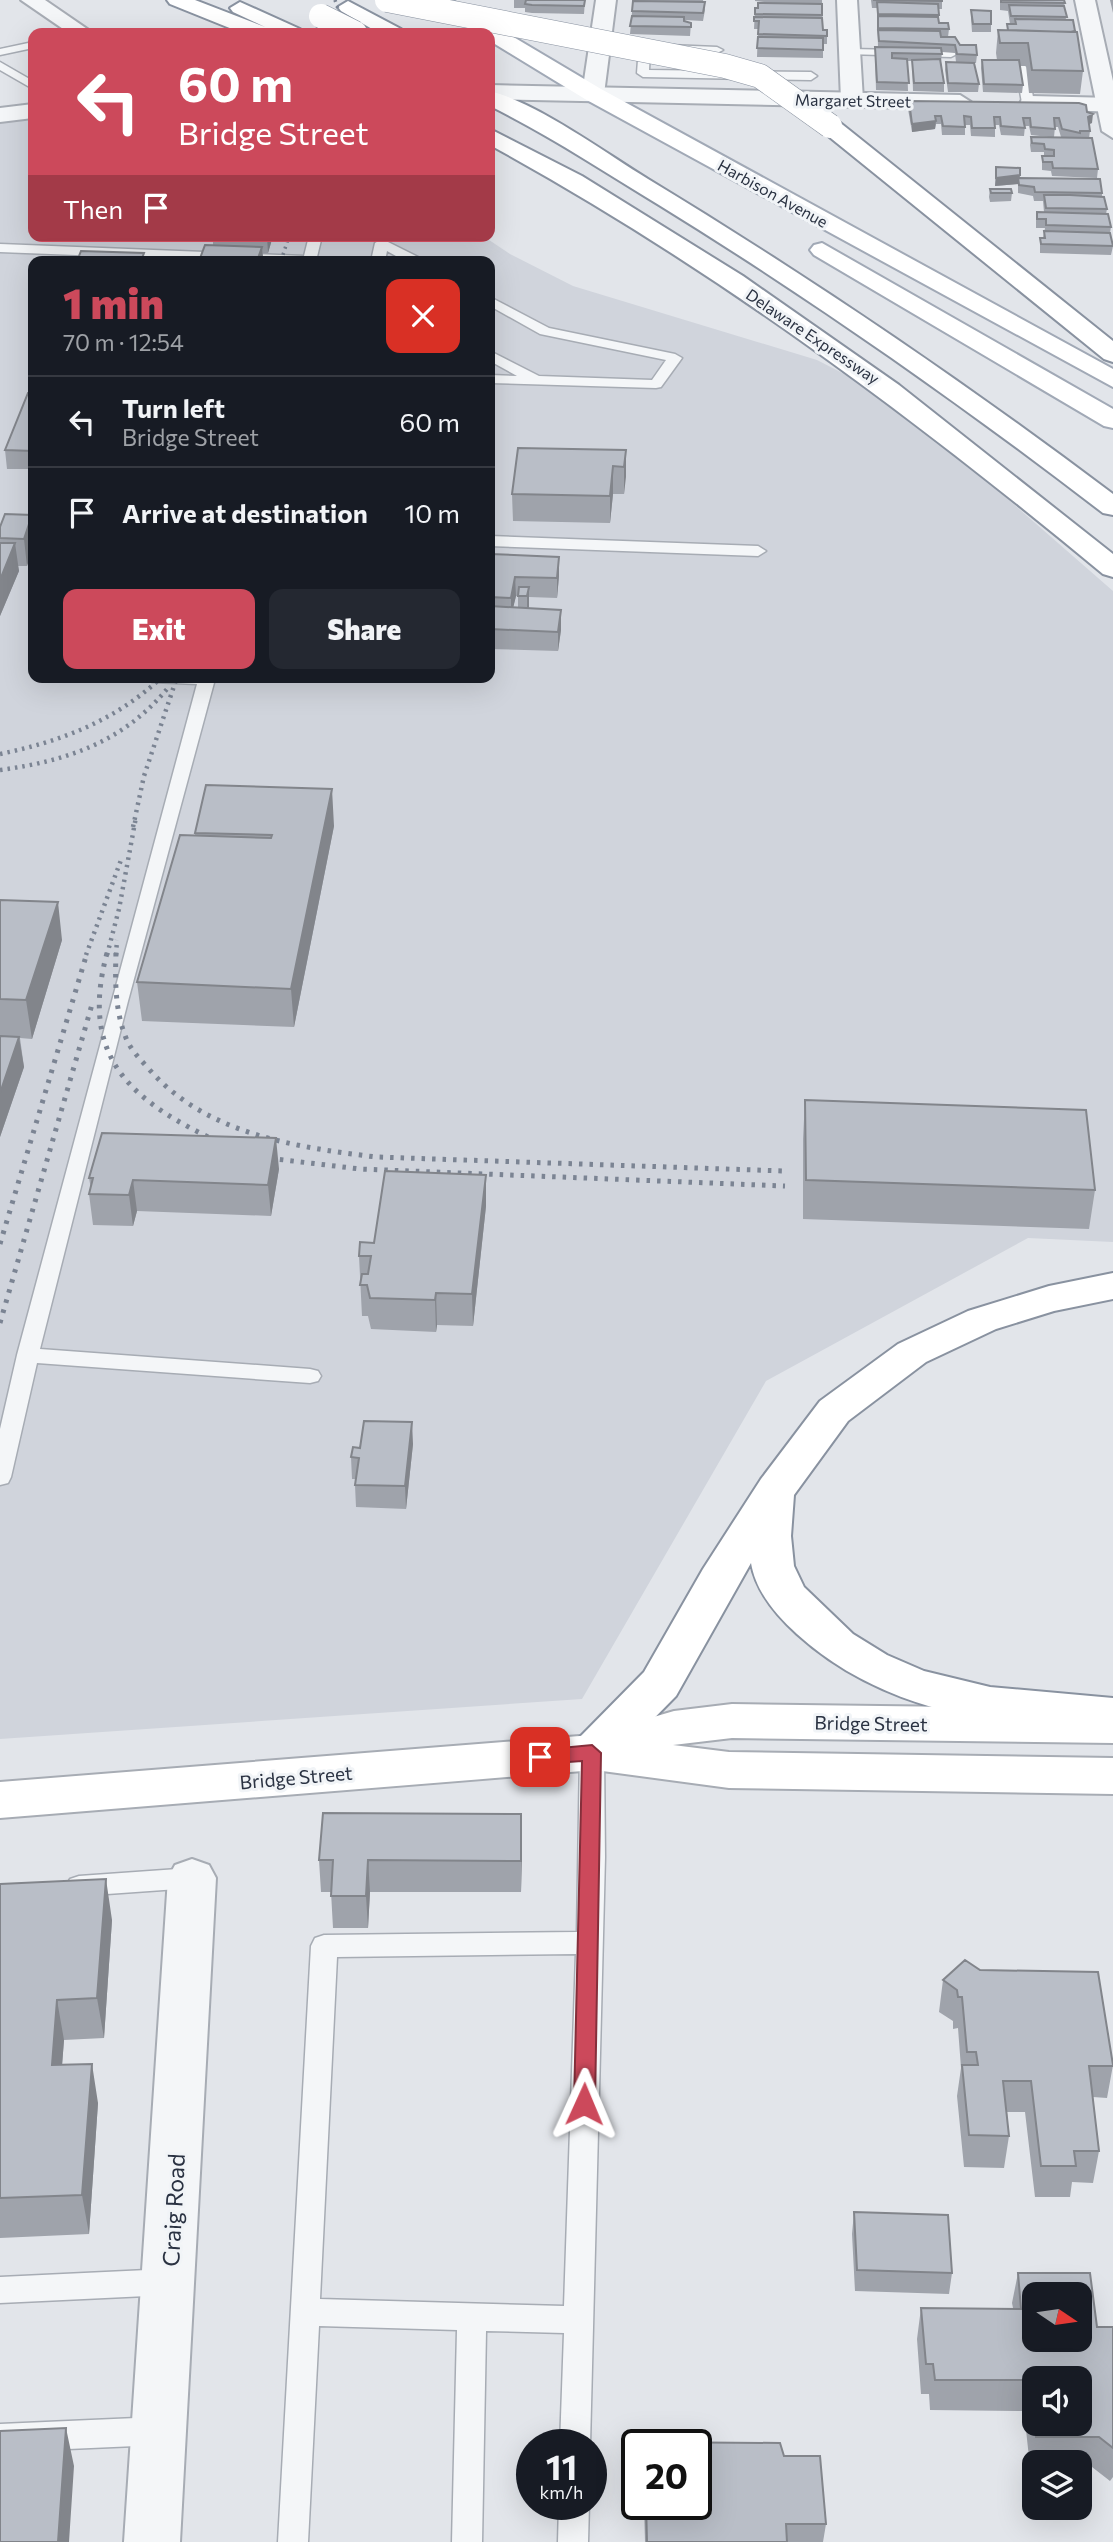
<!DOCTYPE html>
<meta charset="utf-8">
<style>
body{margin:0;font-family:Commissioner,sans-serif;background:#242831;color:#f1f3f6;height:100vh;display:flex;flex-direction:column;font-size:26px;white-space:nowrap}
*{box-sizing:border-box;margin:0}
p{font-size:23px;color:#9ea1a6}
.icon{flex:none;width:38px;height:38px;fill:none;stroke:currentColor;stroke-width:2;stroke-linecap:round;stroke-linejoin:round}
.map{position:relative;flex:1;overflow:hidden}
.drawer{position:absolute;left:28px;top:256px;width:467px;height:427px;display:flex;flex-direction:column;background:#171b24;border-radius:14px;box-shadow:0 7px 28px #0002}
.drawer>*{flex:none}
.guide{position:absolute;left:28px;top:28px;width:467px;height:214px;border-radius:14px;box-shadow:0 7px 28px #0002;background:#cc495b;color:#fff;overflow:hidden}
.needle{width:46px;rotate:103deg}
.controls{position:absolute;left:1022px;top:2282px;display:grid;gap:14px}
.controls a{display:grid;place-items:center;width:70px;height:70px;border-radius:14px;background:#171b24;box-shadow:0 7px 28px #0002;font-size:35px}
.speed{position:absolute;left:516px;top:2429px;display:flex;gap:14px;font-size:35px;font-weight:700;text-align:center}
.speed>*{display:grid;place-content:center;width:91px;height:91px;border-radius:50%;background:#171b24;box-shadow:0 7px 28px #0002;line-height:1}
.speed small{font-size:18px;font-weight:400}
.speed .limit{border:4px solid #111;border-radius:10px;background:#fff;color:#111}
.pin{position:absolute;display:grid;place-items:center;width:60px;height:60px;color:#fff;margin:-30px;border-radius:14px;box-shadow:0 4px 10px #0006}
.me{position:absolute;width:77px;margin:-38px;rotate:1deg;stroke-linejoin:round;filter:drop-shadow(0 0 5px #0008)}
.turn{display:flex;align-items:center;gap:24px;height:147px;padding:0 35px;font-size:32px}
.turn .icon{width:91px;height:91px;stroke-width:2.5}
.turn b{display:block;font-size:49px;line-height:60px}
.then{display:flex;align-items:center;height:66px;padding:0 35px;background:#0003;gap:14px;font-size:26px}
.round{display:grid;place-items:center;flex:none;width:74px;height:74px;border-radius:14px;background:#242831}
.headline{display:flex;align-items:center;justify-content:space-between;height:119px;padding:0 35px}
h1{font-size:42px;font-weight:800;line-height:52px;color:#cc495b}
.button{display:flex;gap:14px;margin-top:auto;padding:14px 35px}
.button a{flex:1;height:80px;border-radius:14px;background:#cc495b;color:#fff;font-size:28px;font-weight:800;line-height:80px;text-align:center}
.button a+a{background:#242831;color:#f1f3f6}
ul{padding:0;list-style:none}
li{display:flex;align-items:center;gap:21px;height:91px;padding:0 35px;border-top:2px solid #363941}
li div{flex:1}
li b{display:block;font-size:26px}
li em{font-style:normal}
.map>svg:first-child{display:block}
.built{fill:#d0d4dc;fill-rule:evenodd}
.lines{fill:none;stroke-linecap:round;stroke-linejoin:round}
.service-casing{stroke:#a7acb4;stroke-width:3}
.minor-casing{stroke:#a7acb4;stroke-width:4}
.tertiary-casing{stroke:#a7acb4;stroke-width:4}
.secondary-casing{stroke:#a7acb4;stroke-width:4}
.primary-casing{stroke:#a1a9b6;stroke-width:4}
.motorway-casing{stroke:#8992a0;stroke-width:4}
.service{fill:#f4f6f8;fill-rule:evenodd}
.minor{fill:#f4f6f8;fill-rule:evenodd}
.tertiary{fill:#f4f6f8;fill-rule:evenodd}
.secondary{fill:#fff;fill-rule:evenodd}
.primary{fill:#fff;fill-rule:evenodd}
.motorway{fill:#fff;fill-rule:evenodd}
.rail-far2{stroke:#7b8493;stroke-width:3.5;stroke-dasharray:2 4.5;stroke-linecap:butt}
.rail-far1{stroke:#7b8493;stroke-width:4.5;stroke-dasharray:2.5 5;stroke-linecap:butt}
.rail{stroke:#7b8493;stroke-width:5;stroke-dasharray:3.5 7;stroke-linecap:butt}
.motorway-bridge-casing{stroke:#8992a0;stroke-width:25;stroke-linecap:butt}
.motorway-bridge{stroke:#fff;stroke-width:24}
.wall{fill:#9fa3ab;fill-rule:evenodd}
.shaded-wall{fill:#82858b}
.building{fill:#b9bec7;stroke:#82858b;stroke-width:2;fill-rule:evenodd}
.route{fill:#cc495b;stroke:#852f3b;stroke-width:2}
.labels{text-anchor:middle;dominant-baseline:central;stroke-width:6;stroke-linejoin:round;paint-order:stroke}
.far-street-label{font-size:16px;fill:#2a3242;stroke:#f1f4f7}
.street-label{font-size:19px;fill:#2a3242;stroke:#f1f4f7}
.near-street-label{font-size:23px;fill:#2a3242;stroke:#f1f4f7}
</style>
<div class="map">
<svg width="1113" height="2542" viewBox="0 0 1113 2542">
<rect width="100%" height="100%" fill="#e2e5ea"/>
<path class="built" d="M33,120V236H483L510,254L573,286L817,360L893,399L1113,591V1242L1028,1238L766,1381L582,1699L0,1739V123ZM33,261H490V677H33Z"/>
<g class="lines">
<defs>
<path id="service" d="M33,42V48L0,55V49Z
M645,44L717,47L723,50L717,53L650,51L649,70L811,72L817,76L811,80L643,77L637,73L639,47Z
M850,49L951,51L957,54L951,57L846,54L844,52Z
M0,62L33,81V89L0,70Z
M1022,64L1028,68L1034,103L1028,107L1022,103L1016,68Z
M309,236H322L316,261H227L0,252V244L304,256Z
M382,239L420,258L421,261H405L387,251L385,261H371L375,243Z
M490,297L549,328L675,354L682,358L661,387L656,388L490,383V375L517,376L490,361V351L539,376L652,380L666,360L540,334L490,306Z
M490,536L758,546L766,551L758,556L490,546Z
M144,677L215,679L128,1001L40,1349L310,1369L318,1371L321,1376L318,1381L310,1383L37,1363L11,1477L8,1483L0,1485V1429L17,1355L197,684L152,682Z
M592,1743L601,1746L604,1753L605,1857L590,2445H560L564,2333L486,2331L482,2542H452L457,2330L319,2326L308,2542H278L311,1946L315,1938L324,1935L577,1932L580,1753L583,1746ZM576,1954L564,2306L320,2299L337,1957Z
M192,1868L201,1871L205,1878L201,1885L192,1888L79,1896L70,1893L66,1886L70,1879L79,1876Z
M168,2269L178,2273L182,2282L178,2291L168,2295L0,2303V2277Z
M159,2417L170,2421L174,2431L170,2441L159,2445L0,2452V2424Z
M559,2504H589L588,2542H558Z"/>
<path id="minor" d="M596,0H616L604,94L593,101L582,94Z
M837,0H857L863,100L852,107L841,100Z
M1075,0H1095L1113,81V138L1102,131Z
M192,1859L209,1865L216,1878L180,2542H124L168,1878L175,1865Z"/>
<path id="tertiary" d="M21,0H45L93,33H69Z
M490,85L960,95L971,102L960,109L490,99Z
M1031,96L1113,98V112L1023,108L1020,103L1023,98Z
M33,104V118L0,122V108Z"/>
<path id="secondary" d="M732,1704L1113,1709V1743L732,1738L673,1745L729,1752L1113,1758V1794L729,1788L595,1770L0,1818V1782L592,1735L674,1711Z"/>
<path id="primary" d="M439,1H453L601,89L1113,369V387L585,99L490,41V33H478L439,9L436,5Z
M822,243L1113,409V428L1104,426L814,255L810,250L814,245Z"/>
<path id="motorway" d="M167,0H195L265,27L233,12L230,8L240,2L300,29L303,33H277L268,29L270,33H242L170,4Z
M348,1L401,29L404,33H379L341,11L338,7Z
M490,91C539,104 604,152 648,179C808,276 963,381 1113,494V515L1103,513C960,403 813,300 659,205C603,171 549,135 490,106Z
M830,119L838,121L1113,341V362L1104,359L822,131L819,126Z
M490,129L582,176L743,276L899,385L1113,554V577L1103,574C910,414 711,266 490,145Z
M1113,1273V1299L1054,1311L996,1329L926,1362L848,1421L794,1495L791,1536L794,1566L804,1587L853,1634L887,1655L924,1671L990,1687L1113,1698V1732C1000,1727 884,1713 797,1634C776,1615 756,1592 751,1563L676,1696L608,1765L592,1771L576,1765L569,1753L576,1741L644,1672L703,1569L761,1479L820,1401L898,1344L968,1311L1049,1286Z"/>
</defs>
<use href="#service" class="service-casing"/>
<use href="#minor" class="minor-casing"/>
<use href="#tertiary" class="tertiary-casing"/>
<use href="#secondary" class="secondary-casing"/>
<use href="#primary" class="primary-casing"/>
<use href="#motorway" class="motorway-casing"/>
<use href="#service" class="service"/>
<use href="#minor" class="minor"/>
<use href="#tertiary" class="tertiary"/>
<use href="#secondary" class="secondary"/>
<use href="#primary" class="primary"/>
<use href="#motorway" class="motorway"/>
<path class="rail-far2" d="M335,0L346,33
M281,261L289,236"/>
<path class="rail-far1" d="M0,754C62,741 115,721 162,677
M0,770C67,761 123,742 167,689
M133,827L144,776L177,677
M86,955L121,860
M107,955L119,909L136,817
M116,955L117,940"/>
<path class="rail" d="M107,953C78,1060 134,1103 223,1144
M116,953C115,981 115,1011 126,1038C131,1050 139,1058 148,1068C205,1134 294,1147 376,1157L784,1171
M259,1157L360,1169L785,1186
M0,1244L87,953
M0,1323L93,1001"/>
<defs>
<path id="motorway-bridge" d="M387,0L725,66L760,76L830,126
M321,16L355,33"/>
</defs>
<use href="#motorway-bridge" class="motorway-bridge-casing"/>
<use href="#motorway-bridge" class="motorway-bridge"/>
</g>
<path class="wall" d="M514,0H585L584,14L532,13L525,12V8H514Z
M635,0H703L705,10L703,21L684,20L691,23L690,36L630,34L633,1Z
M755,0H822L823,30L827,36V44H823V58L757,57L758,29H754L755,8H758L764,2L755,1Z
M871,0H942V9H939V23L949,29L948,37L977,55L976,63H974L979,84L978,92H948L945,70L946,62H956L955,53L942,52L941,62L944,83V92L913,91L912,61H907L908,91L876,90L875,55V47H878L877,8H872Z
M1000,0H1064L1066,20L1075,32L1083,71L1080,94L1029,93L1026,66H1020L1023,85L1022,93L983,92L981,68L982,60H997L996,53L998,30L1007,31V24H1010L1008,11L1000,10Z
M1110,0H1113V13Z
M971,10L991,24V32H972L971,18Z
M909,101L1087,112L1092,123L1089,124L1090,131L1089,138L1098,169L1097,178L1052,176L1051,171L1042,170V156H1044V152H1031L1030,145L1031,137H1049L1031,135L1029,126H1025L1024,136L1001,135L999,125H995V137L971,136L970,125H965V135H942L941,124H936L935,129L912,132L908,109ZM1055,127H1058L1061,137H1054Z
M996,167L1020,178L1102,193V197L1107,209L1106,214L1111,227L1110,233L1113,246L1111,255L1040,253V238H1043L1045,228H1036V221L1037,212H1044L1043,201H1034L1033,196L1018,193V184L995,186Z
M990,189L1012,193L1011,201L990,202L989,197Z
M213,236H273L268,253H263V261H199L213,245Z
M33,393V469H7L5,450Z
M626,450L624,494H613L610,523L513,521L512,494Z
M32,515L27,566H18L19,571L0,616V527Z
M490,554L559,576L557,598L529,597L528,608L561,610V630L558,651L490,649ZM516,596H518V608L513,607Z
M334,826L294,1027L142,1021L137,982L195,836V833Z
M0,900L62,940L32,1039L20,1038L24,1067L0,1137Z
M805,1100L1095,1190L1089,1229L803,1219V1139Z
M279,1169L271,1216L137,1211L133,1226L93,1225L89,1194L91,1189L89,1178Z
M486,1206L473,1326L437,1325L436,1332L371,1329L368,1316H362L359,1256L374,1243Z
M413,1444L406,1509L356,1507L355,1485V1479H352L351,1457L360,1448Z
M522,1846L521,1892H370L368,1928H333L331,1892H321L319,1860Z
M0,1884L112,1920L104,2038L64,2040L62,2065L98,2103L89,2234L0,2238Z
M943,1980L1113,2065L1107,2098L1093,2097L1099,2151L1093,2183L1072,2182L1070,2197H1035L1025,2112H1007L1009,2136L1004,2168L964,2167L957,2096L961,2068L958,2028L953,2029V2021L939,2012Z
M854,2212L952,2273L949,2294L855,2291L852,2234Z
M1018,2273L1097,2327H1113V2477L1110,2481L1092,2467H1080V2462H1034V2467H1030L1024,2411L930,2410L929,2394H921L917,2339L921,2308H1013L1012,2303Z
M784,2456L826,2524L823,2542H645L644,2504H696Z"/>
<path class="shaded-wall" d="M1093,114L1092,123L1087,125L1088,117Z
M936,121L935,129L912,132V124Z
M1020,175L1019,184L1018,178V184L995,186L996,178Z
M267,236H273L268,253Z
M262,247L263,261H257Z
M626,450V477L624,494V467Z
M613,466V494L610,523V496Z
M32,515L33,549L27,566L24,539Z
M15,543L19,571L0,616V580Z
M559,557V576L557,598V578Z
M515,577L516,596L511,617V598Z
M529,587V607L527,616V596Z
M561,610V630L558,651V632Z
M332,789L334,826L294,1027L291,989Z
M58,902L62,940L32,1039L26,1000Z
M19,1037L24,1067L0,1137V1093Z
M276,1138L279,1169L271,1216L268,1185Z
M486,1175V1206L473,1326L472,1294Z
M133,1180L137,1211L133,1226L129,1195Z
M436,1293L437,1325L436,1332L435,1300Z
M412,1422L413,1444L406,1509L405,1486Z
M521,1814L522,1846L521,1892Z
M368,1860L370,1892L368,1928L366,1896Z
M106,1879L112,1920L104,2038L97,1998Z
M57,2000L64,2040L59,2105L52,2065Z
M92,2064L98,2103L89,2234L82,2195Z
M66,2428L74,2466L69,2542H58Z"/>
<path class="building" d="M526,0H585L584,6L532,5L525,4Z
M873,0H942V1Z
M1001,0H1064L1065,3L1001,2Z
M633,1L705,2L703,13L632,11Z
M877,2L938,4L939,15L878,14Z
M758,3L822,4V15L755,14V8H758Z
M1009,5L1064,6L1067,17L1011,16Z
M971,10L991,11V24H973Z
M632,16L684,17V21L691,23V27L630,26Z
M878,16L938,17L939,23H948L949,29L878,28Z
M754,17L822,18L823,30H827V36L758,34L759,21H754Z
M1015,19L1073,20L1075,31L1071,32L1008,30L1007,24H1016Z
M878,30L940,31L941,37H955L960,45H976L977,55L957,54L955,45L879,41Z
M998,30L1077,32L1083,71L1032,70L1028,43H1000Z
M758,37L823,38V50L757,48Z
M875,47L941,48L942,54L892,53V58L907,59L909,83L877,82Z
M940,59L944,83H914L912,60Z
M982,60H1019L1023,85L984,84Z
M946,62L974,63L979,84L948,83Z
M909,101L1079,103L1086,105L1087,112L1093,114L1088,117L1090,131H1080V133L1062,129L1059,118H1054L1055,129L1031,127L1030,118H1023L1025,128L1001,126L1000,117H994L995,128H972L971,117L964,116L965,127L943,126L941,116H935L936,121L912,124Z
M1031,137L1092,138L1098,169L1053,168L1052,162H1043L1042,156H1054V150L1045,149L1044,144L1032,143Z
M996,167L1020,168V175L996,178Z
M1018,178L1100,179L1102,193L1035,192L1034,187L1019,185Z
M990,189H1011L1012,193H991Z
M1044,195H1070L1104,197L1107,209L1046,208Z
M1037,212L1108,214L1111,227L1046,225V219H1037Z
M1044,231L1110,233L1113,246L1041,244L1040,238H1045Z
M205,245L262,247L257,261H199Z
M81,251L144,253L141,261H77Z
M28,393H33V451L5,450Z
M518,448L626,450L624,467L613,466L610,496L512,494Z
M5,514L32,515L24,539L0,538V527Z
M0,543H15L0,580Z
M490,554L559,557L557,578L515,577L511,598L490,597Z
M519,587H529L527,596H518Z
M490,606L561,610L558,632L490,629Z
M206,785L332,789L291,989L137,982L180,835L271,838L272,835L195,833Z
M0,900L58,902L26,1000L0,999Z
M0,1036L19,1037L0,1093Z
M805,1100L1086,1110L1095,1190L806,1180Z
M102,1133L276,1138L268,1185L133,1180L129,1195L89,1194L93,1178H89Z
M385,1171L486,1175L472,1294L436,1293L435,1300L370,1298L367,1285H360L362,1274H368L371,1256H359L360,1242L374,1243Z
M364,1421L412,1422L405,1486L355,1485L359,1458L351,1457L353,1447L360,1448Z
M323,1813L521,1814V1861L368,1860L366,1896H331L333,1860H319Z
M106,1879L97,1998L57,2000L52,2065L92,2064L82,2195L0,2198V1884Z
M965,1960L980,1970L1098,1972L1113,2065V2066H1089L1099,2151H1074L1076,2166H1041L1031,2081H1003L1009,2136L969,2135L962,2065H978L976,2052H967L962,1997H958L957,1990L943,1980Z
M854,2212L948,2215L952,2273L857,2270Z
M1018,2273H1090L1097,2327H1113V2448L1099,2437H1036L1035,2424H1080V2378H1034V2422L1029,2380H935L933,2364H926L921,2308L1021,2309ZM1034,2294H1080V2340H1034Z
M66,2428L58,2542H0V2431Z
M645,2442L780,2443L784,2456H820L826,2524H786L787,2542H647L646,2504H696V2445H645Z"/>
<path class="route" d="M592,1745L601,1753L595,2104L592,2111L584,2113L577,2111L574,2104L582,1761L540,1764L531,1757L540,1750Z"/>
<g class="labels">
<g class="far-street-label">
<text transform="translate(853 100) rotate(1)">Margaret Street</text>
<text transform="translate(773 193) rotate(29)">Harbison Avenue</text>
<text transform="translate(813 336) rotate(34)">Delaware Expressway</text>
</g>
<g class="street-label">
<text transform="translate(871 1723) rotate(1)">Bridge Street</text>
<text transform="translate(296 1777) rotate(-5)">Bridge Street</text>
</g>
<g class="near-street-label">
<text transform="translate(173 2210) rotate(-87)">Craig Road</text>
</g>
</g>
</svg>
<div class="controls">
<a><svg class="needle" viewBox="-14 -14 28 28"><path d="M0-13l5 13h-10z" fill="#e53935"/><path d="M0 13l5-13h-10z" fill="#9ea1a6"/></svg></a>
<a><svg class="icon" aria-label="sound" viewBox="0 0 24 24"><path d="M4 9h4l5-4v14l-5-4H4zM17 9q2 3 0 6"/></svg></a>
<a><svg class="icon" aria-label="layers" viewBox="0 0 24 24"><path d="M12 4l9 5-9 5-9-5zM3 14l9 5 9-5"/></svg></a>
</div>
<div class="speed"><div>11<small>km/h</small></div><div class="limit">20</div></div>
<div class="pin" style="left:540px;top:1757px;background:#d93025"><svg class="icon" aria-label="arrive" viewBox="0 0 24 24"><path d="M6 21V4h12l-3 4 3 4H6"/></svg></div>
<svg class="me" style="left:584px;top:2104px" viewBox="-20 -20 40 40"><path d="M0-17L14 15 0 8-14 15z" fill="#cc495b" stroke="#fff" stroke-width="4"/></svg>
<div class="guide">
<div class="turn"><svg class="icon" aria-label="left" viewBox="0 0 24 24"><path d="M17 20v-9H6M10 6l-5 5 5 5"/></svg><div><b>60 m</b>Bridge Street</div></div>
<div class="then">Then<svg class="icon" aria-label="arrive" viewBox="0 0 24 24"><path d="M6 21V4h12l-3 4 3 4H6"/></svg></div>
</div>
<section class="drawer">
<div class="headline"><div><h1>1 min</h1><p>70 m · 12:54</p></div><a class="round" style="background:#d93025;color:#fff"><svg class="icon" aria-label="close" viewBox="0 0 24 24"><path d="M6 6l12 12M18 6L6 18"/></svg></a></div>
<ul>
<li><svg class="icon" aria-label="left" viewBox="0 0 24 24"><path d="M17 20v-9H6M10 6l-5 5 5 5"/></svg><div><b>Turn left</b><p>Bridge Street</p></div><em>60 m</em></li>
<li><svg class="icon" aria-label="arrive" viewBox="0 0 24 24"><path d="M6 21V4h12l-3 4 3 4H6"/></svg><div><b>Arrive at destination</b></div><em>10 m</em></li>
</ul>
<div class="button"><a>Exit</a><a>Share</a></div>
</section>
</div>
